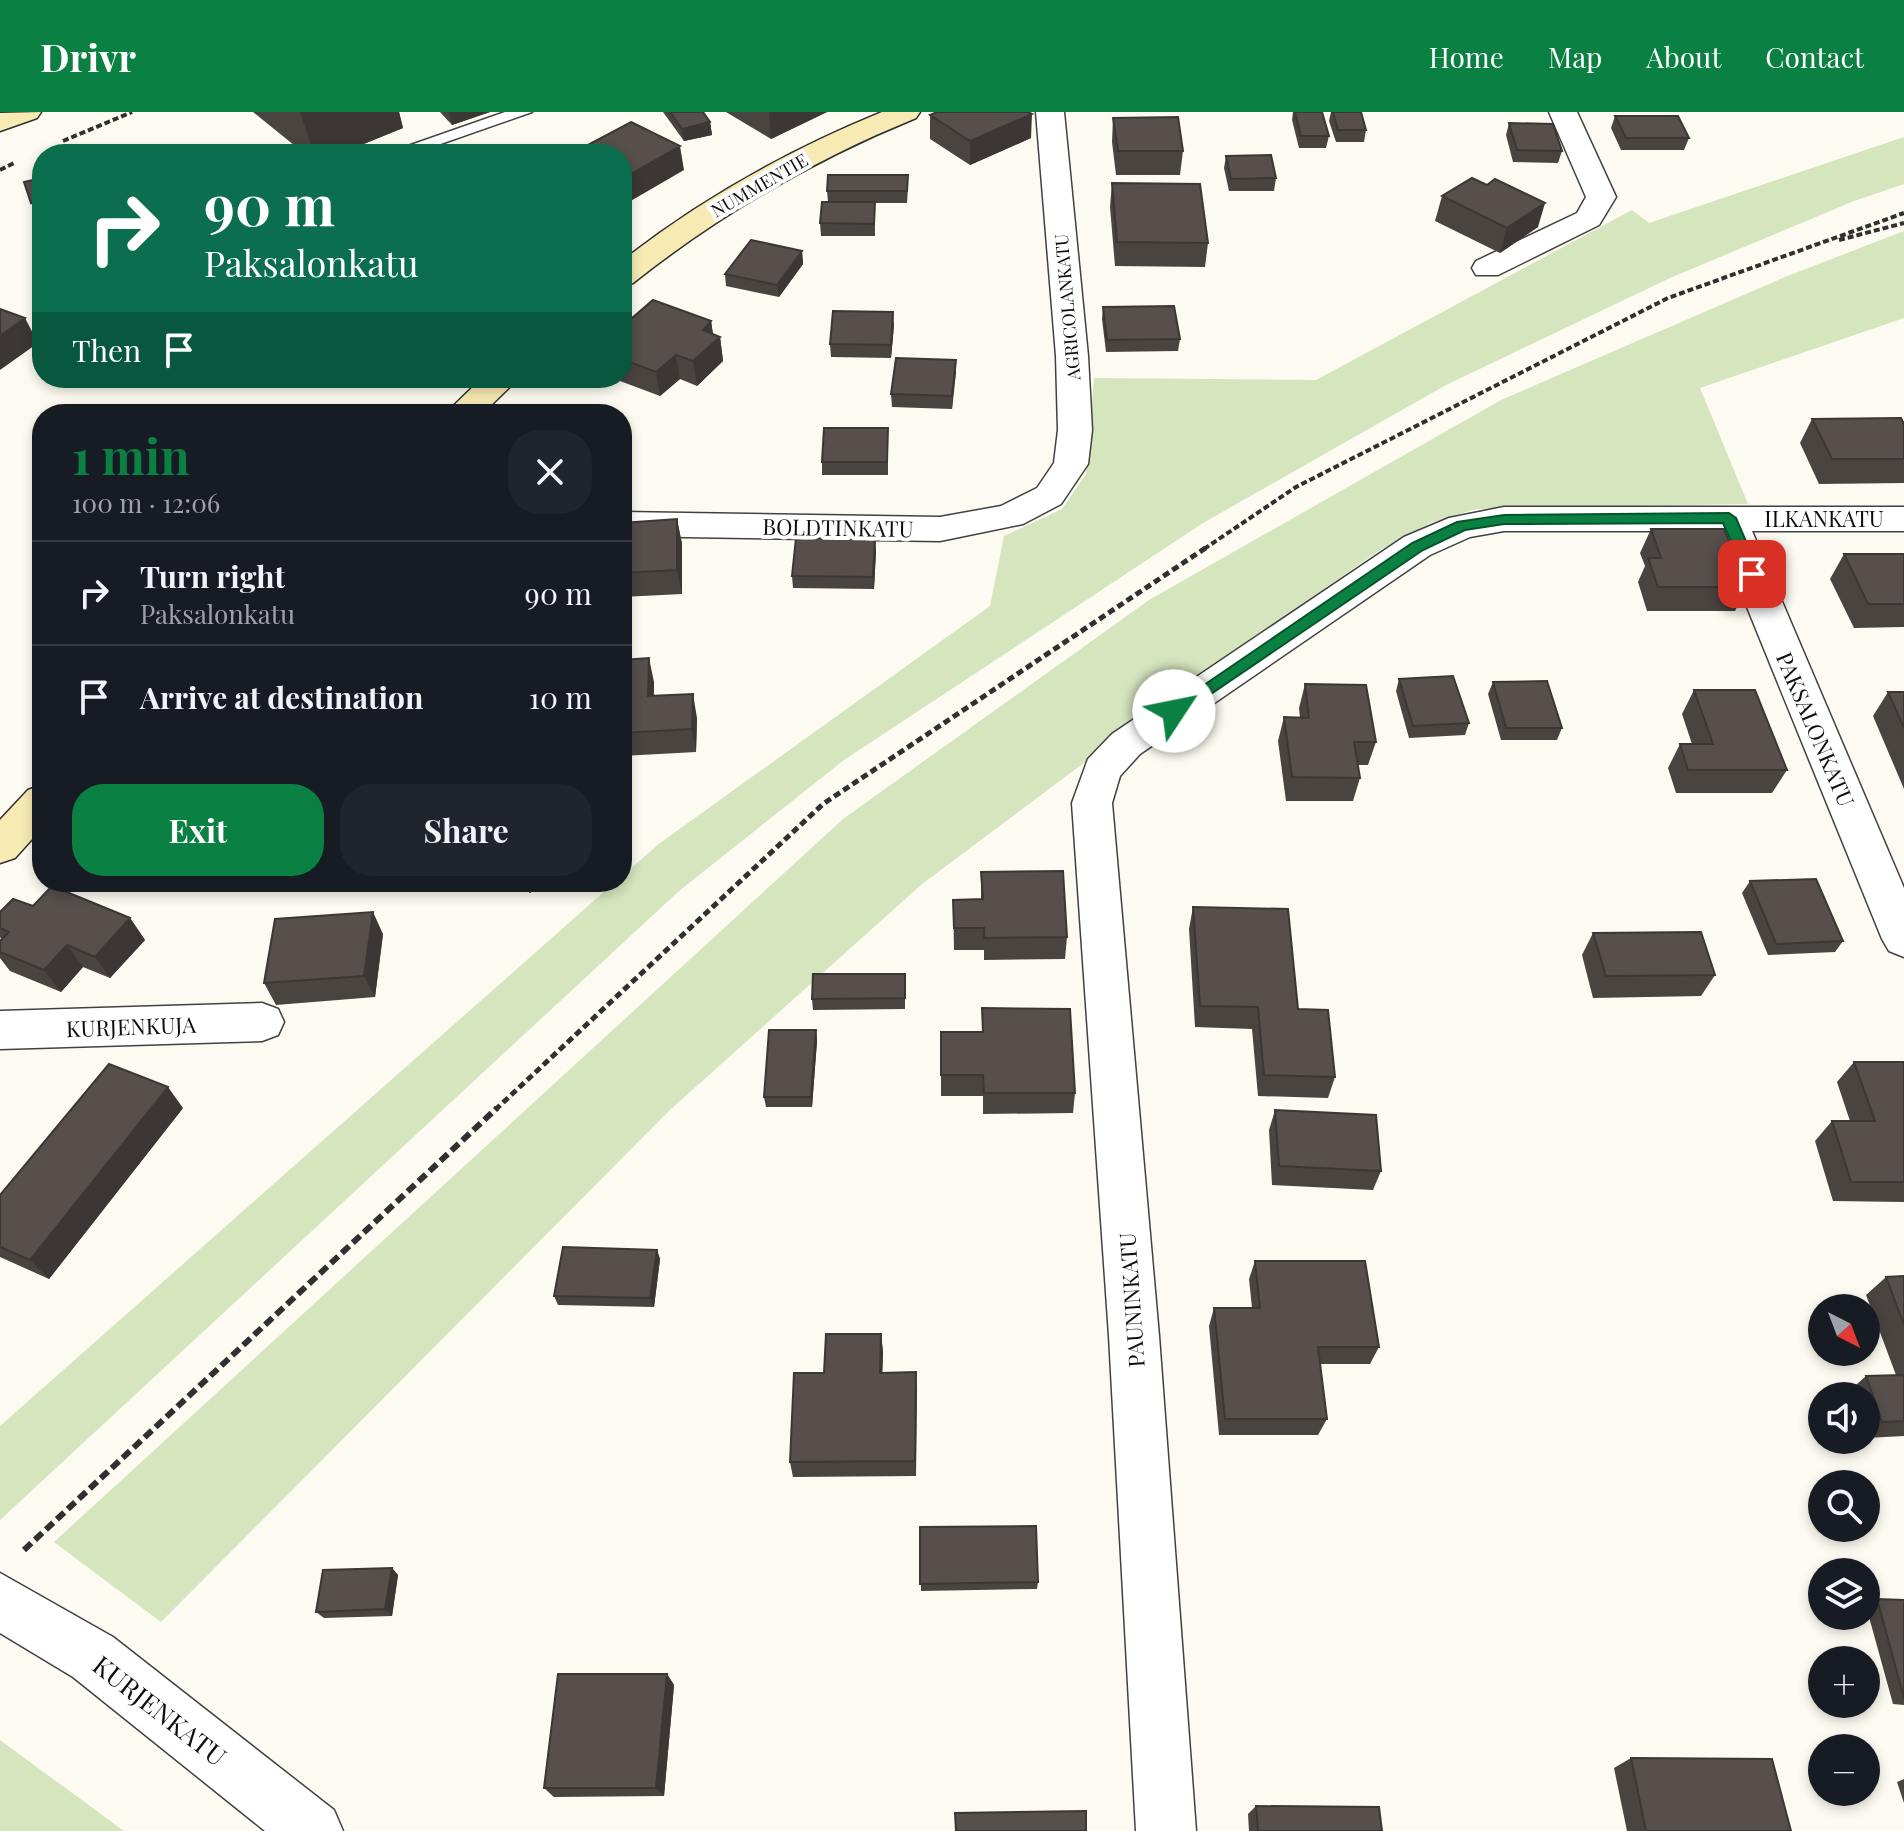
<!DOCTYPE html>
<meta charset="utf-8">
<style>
body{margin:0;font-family:"Playfair Display",serif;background:#20242c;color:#f1f3f6;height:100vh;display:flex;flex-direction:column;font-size:30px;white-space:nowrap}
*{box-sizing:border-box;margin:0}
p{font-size:26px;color:#9ea1a6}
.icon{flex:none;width:44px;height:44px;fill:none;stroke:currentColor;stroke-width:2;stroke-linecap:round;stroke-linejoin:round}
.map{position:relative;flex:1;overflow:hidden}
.panel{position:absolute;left:32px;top:292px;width:600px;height:488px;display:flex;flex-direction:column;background:#171b24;border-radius:32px;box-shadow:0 4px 12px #0003}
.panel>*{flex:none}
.guide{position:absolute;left:32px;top:32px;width:600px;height:244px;border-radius:32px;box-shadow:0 4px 12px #0003;background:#0b6e4f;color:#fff;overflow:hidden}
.needle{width:52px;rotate:138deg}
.tools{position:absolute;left:1808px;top:1182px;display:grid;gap:16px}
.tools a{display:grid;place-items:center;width:72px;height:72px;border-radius:50%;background:#171b24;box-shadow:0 4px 12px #0003;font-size:40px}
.pin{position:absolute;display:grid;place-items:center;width:68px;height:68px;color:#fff;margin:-34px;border-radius:16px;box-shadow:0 4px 12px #0006}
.me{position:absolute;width:88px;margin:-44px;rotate:56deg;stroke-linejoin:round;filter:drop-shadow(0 0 6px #0008)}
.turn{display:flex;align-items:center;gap:28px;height:168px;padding:0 40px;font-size:36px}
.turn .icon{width:104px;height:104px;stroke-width:2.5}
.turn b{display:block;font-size:56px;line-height:68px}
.then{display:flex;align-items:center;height:76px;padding:0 40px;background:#0003;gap:16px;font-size:30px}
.round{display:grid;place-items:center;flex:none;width:84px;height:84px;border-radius:32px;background:#20242c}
.summary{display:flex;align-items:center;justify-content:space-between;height:136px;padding:0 40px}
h1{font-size:48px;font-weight:700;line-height:60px;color:#0b8043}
.button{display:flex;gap:16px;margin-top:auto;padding:16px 40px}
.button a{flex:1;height:92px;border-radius:32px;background:#0b8043;color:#fff;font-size:32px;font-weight:700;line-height:92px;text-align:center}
.button a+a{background:#20242c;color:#f1f3f6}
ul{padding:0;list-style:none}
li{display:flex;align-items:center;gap:24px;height:104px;padding:0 40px;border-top:2px solid #363941}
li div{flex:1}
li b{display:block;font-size:30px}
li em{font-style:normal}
header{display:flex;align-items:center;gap:48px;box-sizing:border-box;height:112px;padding:0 40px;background:#0b8043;color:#fff}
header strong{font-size:38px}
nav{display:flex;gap:44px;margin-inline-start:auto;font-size:28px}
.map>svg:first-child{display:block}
.green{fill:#d5e5be}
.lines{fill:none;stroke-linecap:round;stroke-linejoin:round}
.lane-casing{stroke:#414141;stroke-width:3}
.street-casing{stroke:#414141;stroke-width:3}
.secondary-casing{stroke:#303030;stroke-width:3}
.path-far2{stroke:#303030;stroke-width:4;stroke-dasharray:6 3;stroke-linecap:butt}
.path-far1{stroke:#303030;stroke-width:5;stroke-dasharray:7 4;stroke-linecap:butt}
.path{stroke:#303030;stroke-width:6;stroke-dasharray:10 5;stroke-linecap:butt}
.lane{fill:#fff;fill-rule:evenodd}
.street{fill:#fff;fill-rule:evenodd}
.secondary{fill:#f7eab3;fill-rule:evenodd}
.wall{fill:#4a4441}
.shaded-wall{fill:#3c3735}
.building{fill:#564f4c;stroke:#3c3735;stroke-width:2}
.route{fill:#0b8043;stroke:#07532c;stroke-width:2}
.labels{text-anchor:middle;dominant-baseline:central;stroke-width:8;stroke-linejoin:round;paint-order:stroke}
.far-street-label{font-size:18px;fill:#0e0e0e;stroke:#fff}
.street-label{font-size:22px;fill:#0e0e0e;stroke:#fff}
.near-street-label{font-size:26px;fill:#0e0e0e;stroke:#fff}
</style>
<header>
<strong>Drivr</strong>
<nav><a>Home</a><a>Map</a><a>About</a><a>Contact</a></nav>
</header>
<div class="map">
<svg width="1904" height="1719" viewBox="0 0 1904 1719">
<rect width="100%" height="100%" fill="#fdfaf1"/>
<path class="green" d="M1904,25V72L1854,89L1670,166L1446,273L1203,411L844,648L679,779L0,1408V1314L615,770H622V764L660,731L990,494L1004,424L1062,397L1086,362L1094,266L1316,268L1632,98L1649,111Z
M1904,119V206L1700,276L1748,392L1476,397L1433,410L1380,438L1232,540L922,772L671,997L161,1510L54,1430L843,707L1149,488L1501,288L1785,165Z
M0,1628L124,1719H0Z"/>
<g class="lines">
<defs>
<path id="lane" d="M505,0H532L412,42H385Z"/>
<path id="street" d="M1036,0H1064L1088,244L1092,318L1088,352L1061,392L1023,412L940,429L622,424V400L940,405L1001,394L1037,376L1054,351L1058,318L1056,244Z
M1549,0H1577L1616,85L1599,113L1498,163H1476L1472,156L1476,149L1577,101L1586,85Z
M1504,395H1904V419H1752L1904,776V845L1889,839L1882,827L1716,419H1504L1470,425L1430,443L1140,642L1120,664L1112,691L1159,1224L1196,1719H1136L1109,1224L1072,691L1088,647L1112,622L1404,425L1449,406Z
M262,891L278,897L284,910L278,923L262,929L0,937V899Z
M0,1461L113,1525L334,1698L343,1719H265L73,1565L0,1521Z"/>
<path id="secondary" d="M41,0L37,6L0,19V1Z
M882,0H920L916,6C813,48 720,102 633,171L622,173V149C701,87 789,38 882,0Z
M482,266H519L482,302H445Z
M42,673V716L15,746L0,751V708L28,678Z"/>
</defs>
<use href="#lane" class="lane-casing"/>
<use href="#street" class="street-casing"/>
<use href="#secondary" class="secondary-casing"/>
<path class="path-far2" d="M63,29L132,0
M0,58L14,51
M1839,128L1904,111
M1204,437L1296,375L1668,186L1904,101"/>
<path class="path-far1" d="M495,998L823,692L1207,435"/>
<path class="path" d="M24,1438L497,996"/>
<use href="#lane" class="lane"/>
<use href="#street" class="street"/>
<use href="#secondary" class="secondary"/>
</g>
<path class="wall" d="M253,0H399L403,16L339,42H305Z
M440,0H490L452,13Z
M663,0H703L710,10L712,23L684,29Z
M726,0H827L771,27Z
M1293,0H1295L1329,24L1326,36H1299L1292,8Z
M1331,0H1361L1366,18L1364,30H1336L1329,9Z
M930,3L1031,26L970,53L930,27Z
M1615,4L1689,26L1684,38H1621L1611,16Z
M1113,6L1183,39L1180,63H1116L1112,30Z
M1509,11L1562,39L1558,51L1513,50L1506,23Z
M1226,44L1276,66L1274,79H1229L1224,56Z
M1112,71L1208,131L1205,155L1115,154L1110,95Z
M908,75L907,91H875V124H821L820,111L828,90L827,79Z
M1442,84L1538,115L1500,141L1435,109Z
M802,139L803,152L779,185L726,174L725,162Z
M1103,195L1180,227L1178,239L1106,240L1102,207Z
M622,202L632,206L711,209L713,222L720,225L723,249L697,274L680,267L660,284L612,266H622Z
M894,213L891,246L831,245L830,232Z
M956,248L952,297L892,295L891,282Z
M1812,307L1904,312V371L1819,372L1800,331Z
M888,316V363H822V350Z
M677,407L682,432V482L622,485V411Z
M1651,417L1747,475L1735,499H1647L1638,470L1645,454L1640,441Z
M876,439L874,477L793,476L792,464Z
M1844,442H1904V515L1854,516L1830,467Z
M622,548L654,570V584L697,606L696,640L622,644Z
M1399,567L1469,611L1465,623L1409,626L1396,579Z
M1493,570L1562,616L1557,628H1501L1488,582Z
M1305,572L1376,630L1368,653H1358L1360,666L1353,689H1286L1278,629L1284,605L1300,606L1299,596Z
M1694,578L1787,658L1772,681H1676L1668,656L1680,632H1692L1682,602Z
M1888,580H1904V677L1873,604Z
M981,760L1067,825L1065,847L984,848V838H954L953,788L981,787Z
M1750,769L1843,829L1835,840L1768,843L1742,781Z
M516,770H543L530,781Z
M33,794L130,806L145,828L110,866L83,855L61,880L10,859L0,846V829L2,828L0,825V800Z
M1193,795L1298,897L1335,965L1328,986L1258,984L1252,917L1195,915L1189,817Z
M1593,821L1715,863L1701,884L1593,886L1582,843Z
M383,822L375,885L276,893L264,871Z
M905,862V897L813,898L812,887Z
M982,896L1075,981L1073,1001L983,1002V984H941V920H982Z
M816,918L817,929L812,995H766L764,985Z
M1854,950H1904V1090L1833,1089L1815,1029L1832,1009H1850L1837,970Z
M183,996L49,1167L0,1145V1083Z
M1275,998L1381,1059L1373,1078L1272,1073L1269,1018Z
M657,1138L660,1147L654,1195L558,1193L554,1184Z
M1255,1149L1379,1235L1370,1252H1320L1327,1307L1318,1323H1219L1209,1214L1214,1196H1252L1249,1167Z
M1904,1164V1324L1866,1326V1284H1848L1847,1281L1866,1264L1896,1263L1866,1183L1886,1165Z
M881,1222L883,1240L882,1261L916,1260V1364L793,1365L790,1350L824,1261Z
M920,1415L1038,1470L1037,1477L921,1479Z
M392,1456L398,1463L392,1504L324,1506L316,1500Z
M1877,1487L1904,1488V1593L1893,1592L1866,1494Z
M667,1562L674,1573L664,1684L554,1685L544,1676Z
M1631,1646L1791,1719H1627L1614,1656Z
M1904,1667V1691L1897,1670Z
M1256,1694L1382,1719H1249L1248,1702Z"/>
<path class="shaded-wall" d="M300,0H399L403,16L339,42H314Z
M449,0H490L452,13Z
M769,0H827L771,27Z
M1032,2L1031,26L970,53V29Z
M710,10L712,23L684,29L682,17Z
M680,34L684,58L622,94V67Z
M42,89V113L31,91Z
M1545,91L1538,115L1500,141L1507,116Z
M802,139L803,152L779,185L777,173Z
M893,200L894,213L891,246V233Z
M25,206L38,231L0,258V224Z
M711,209L714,230L720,225L723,249L697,274L693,249L703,218Z
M676,243L680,267L660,284L656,260Z
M956,248V261L952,297V284Z
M677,407L682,432V482L677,458Z
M875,427L876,439L874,477L873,465Z
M649,546L654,570L653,608L648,584Z
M693,582L697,606L696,640L692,617Z
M527,770H543L530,781Z
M373,800L383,822L375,885L364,864Z
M130,806L145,828L110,866L95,845Z
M67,833L83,855L61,880L44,858Z
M816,918L817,929L812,995L811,985Z
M168,975L183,996L49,1167L30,1148Z
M657,1138L660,1147L654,1195L650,1186Z
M881,1222L883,1240L882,1277L880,1261Z
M916,1260L917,1277L916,1364L915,1349Z
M392,1456L398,1463L392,1504L385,1497Z
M667,1562L674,1573L664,1684L656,1676Z"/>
<path class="building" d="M670,0H703L710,10L682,17Z
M937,0H1028L1032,2L970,29L930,3Z
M1295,0H1322L1329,24H1301Z
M1333,0H1361L1366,18H1338Z
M1615,4H1678L1689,26H1626Z
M1178,5L1183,39H1118L1113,6Z
M631,10L680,34L622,67V42H571Z
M1509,11L1553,12L1562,39L1517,38Z
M160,38L161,42H142Z
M1271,43L1276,66L1231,67L1226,44Z
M828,63H908L907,79H827Z
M42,66V89L31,91L24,70Z
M1472,66L1487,73L1495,67L1545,91L1507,116L1442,84Z
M1112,71L1200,72L1208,131L1117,130Z
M822,90H875L874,112L820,111Z
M751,128L802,139L777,173L725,162Z
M653,188L711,209L703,218L720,225L693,249L676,243L656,260L622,247V202L632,206Z
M1174,194L1180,227L1107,228L1103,195Z
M0,197L25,206L0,224Z
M833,199L893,200L891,233L830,232Z
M896,246L956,248L952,284L891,282Z
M1901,306L1904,312V347H1832L1812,307Z
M824,316H888L887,350H822Z
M677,407V458L622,461V411Z
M1651,417H1724L1747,475H1658L1648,446H1661Z
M796,426L875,427L873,465L792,464Z
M1844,442H1904V492H1868Z
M649,546L648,584L693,582L692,617L622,621V548Z
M1453,564L1469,611L1413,614L1399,567Z
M1547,569L1562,616H1506L1493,570Z
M1305,572L1366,573L1376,630H1354L1360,666L1292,665L1284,605L1309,606Z
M1694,578H1755L1787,658H1688L1680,632H1713Z
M1888,580H1904V616Z
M1063,759L1067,825L984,826V816H954L953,788L983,787L981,760Z
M1816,767L1843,829L1776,832L1750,769Z
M52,774L130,806L95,845L67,833L44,858L0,840V829L9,820L0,816V800L13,787L33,794Z
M1193,795L1288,797L1298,897L1328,898L1335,965L1264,963L1258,895L1200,894Z
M373,800L364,864L264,871L275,807Z
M1701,820L1715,863L1606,864L1593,821Z
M813,862H905V886L812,887Z
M982,896L1070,897L1075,981H984L983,963H941V920H983Z
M769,918H816L811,985H764Z
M1854,950H1904V1070H1851L1832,1009H1875Z
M109,952L168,975L30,1148L0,1135V1083Z
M1275,998L1376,1003L1381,1059L1279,1054Z
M563,1135L657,1138L650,1186L554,1184Z
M1255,1149H1365L1379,1235H1318L1327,1307H1225L1214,1196H1260Z
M1904,1164V1213L1886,1165Z
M826,1222H881L880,1261L916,1260L915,1349L790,1350L794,1261H824Z
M1904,1263V1309L1882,1310L1866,1264Z
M1036,1414L1038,1470L920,1472V1415Z
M392,1456L385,1497L316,1500L323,1458Z
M1877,1487L1904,1488V1586Z
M558,1562H667L656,1676H544Z
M1631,1646L1772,1647L1791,1719H1646Z
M1256,1694L1379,1695L1382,1719H1258Z
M1086,1699V1719H956L955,1701Z"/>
<path class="route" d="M1729,401L1736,406L1760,462L1757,466H1747L1723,411L1504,412L1465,418L1423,438L1180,603H1169L1166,599L1412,431L1457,410L1504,403Z"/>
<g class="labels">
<g class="far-street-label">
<text transform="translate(759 73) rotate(-30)">NUMMENTIE</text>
<text transform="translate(1067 195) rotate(-95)">AGRICOLANKATU</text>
</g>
<g class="street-label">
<text x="1824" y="406">ILKANKATU</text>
<text transform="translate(838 415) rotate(1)">BOLDTINKATU</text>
<text transform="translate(1816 617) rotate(67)">PAKSALONKATU</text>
<text transform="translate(131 914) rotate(-2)">KURJENKUJA</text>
<text transform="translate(1131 1188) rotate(-94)">PAUNINKATU</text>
</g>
<g class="near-street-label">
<text transform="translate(160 1598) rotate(38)">KURJENKATU</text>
</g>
</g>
</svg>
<div class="tools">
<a><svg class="needle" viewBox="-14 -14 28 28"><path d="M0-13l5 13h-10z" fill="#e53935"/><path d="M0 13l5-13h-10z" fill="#9ea1a6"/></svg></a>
<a><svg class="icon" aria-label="sound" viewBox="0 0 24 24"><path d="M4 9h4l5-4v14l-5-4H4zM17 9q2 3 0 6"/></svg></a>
<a><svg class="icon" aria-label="search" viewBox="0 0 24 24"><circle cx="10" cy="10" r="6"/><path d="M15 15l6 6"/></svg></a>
<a><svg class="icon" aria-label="layers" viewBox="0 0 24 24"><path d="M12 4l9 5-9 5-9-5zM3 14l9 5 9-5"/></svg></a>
<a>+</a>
<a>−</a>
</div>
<div class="pin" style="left:1752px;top:462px;background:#d93025"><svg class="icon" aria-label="arrive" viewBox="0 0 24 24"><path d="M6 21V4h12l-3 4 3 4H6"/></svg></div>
<svg class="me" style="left:1174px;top:599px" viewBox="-20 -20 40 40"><circle r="19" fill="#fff"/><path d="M0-13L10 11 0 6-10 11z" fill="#0b8043"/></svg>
<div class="guide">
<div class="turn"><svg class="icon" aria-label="right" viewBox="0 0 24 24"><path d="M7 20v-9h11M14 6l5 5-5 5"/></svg><div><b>90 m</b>Paksalonkatu</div></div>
<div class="then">Then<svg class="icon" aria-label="arrive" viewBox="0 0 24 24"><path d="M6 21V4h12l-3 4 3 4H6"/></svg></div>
</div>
<section class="panel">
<div class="summary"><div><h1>1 min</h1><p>100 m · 12:06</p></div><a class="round"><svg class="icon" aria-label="close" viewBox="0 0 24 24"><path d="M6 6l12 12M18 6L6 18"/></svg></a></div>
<ul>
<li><svg class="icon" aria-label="right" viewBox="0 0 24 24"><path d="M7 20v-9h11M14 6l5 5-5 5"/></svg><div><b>Turn right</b><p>Paksalonkatu</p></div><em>90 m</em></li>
<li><svg class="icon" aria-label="arrive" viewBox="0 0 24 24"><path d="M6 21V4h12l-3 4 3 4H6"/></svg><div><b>Arrive at destination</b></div><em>10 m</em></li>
</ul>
<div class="button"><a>Exit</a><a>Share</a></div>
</section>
</div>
